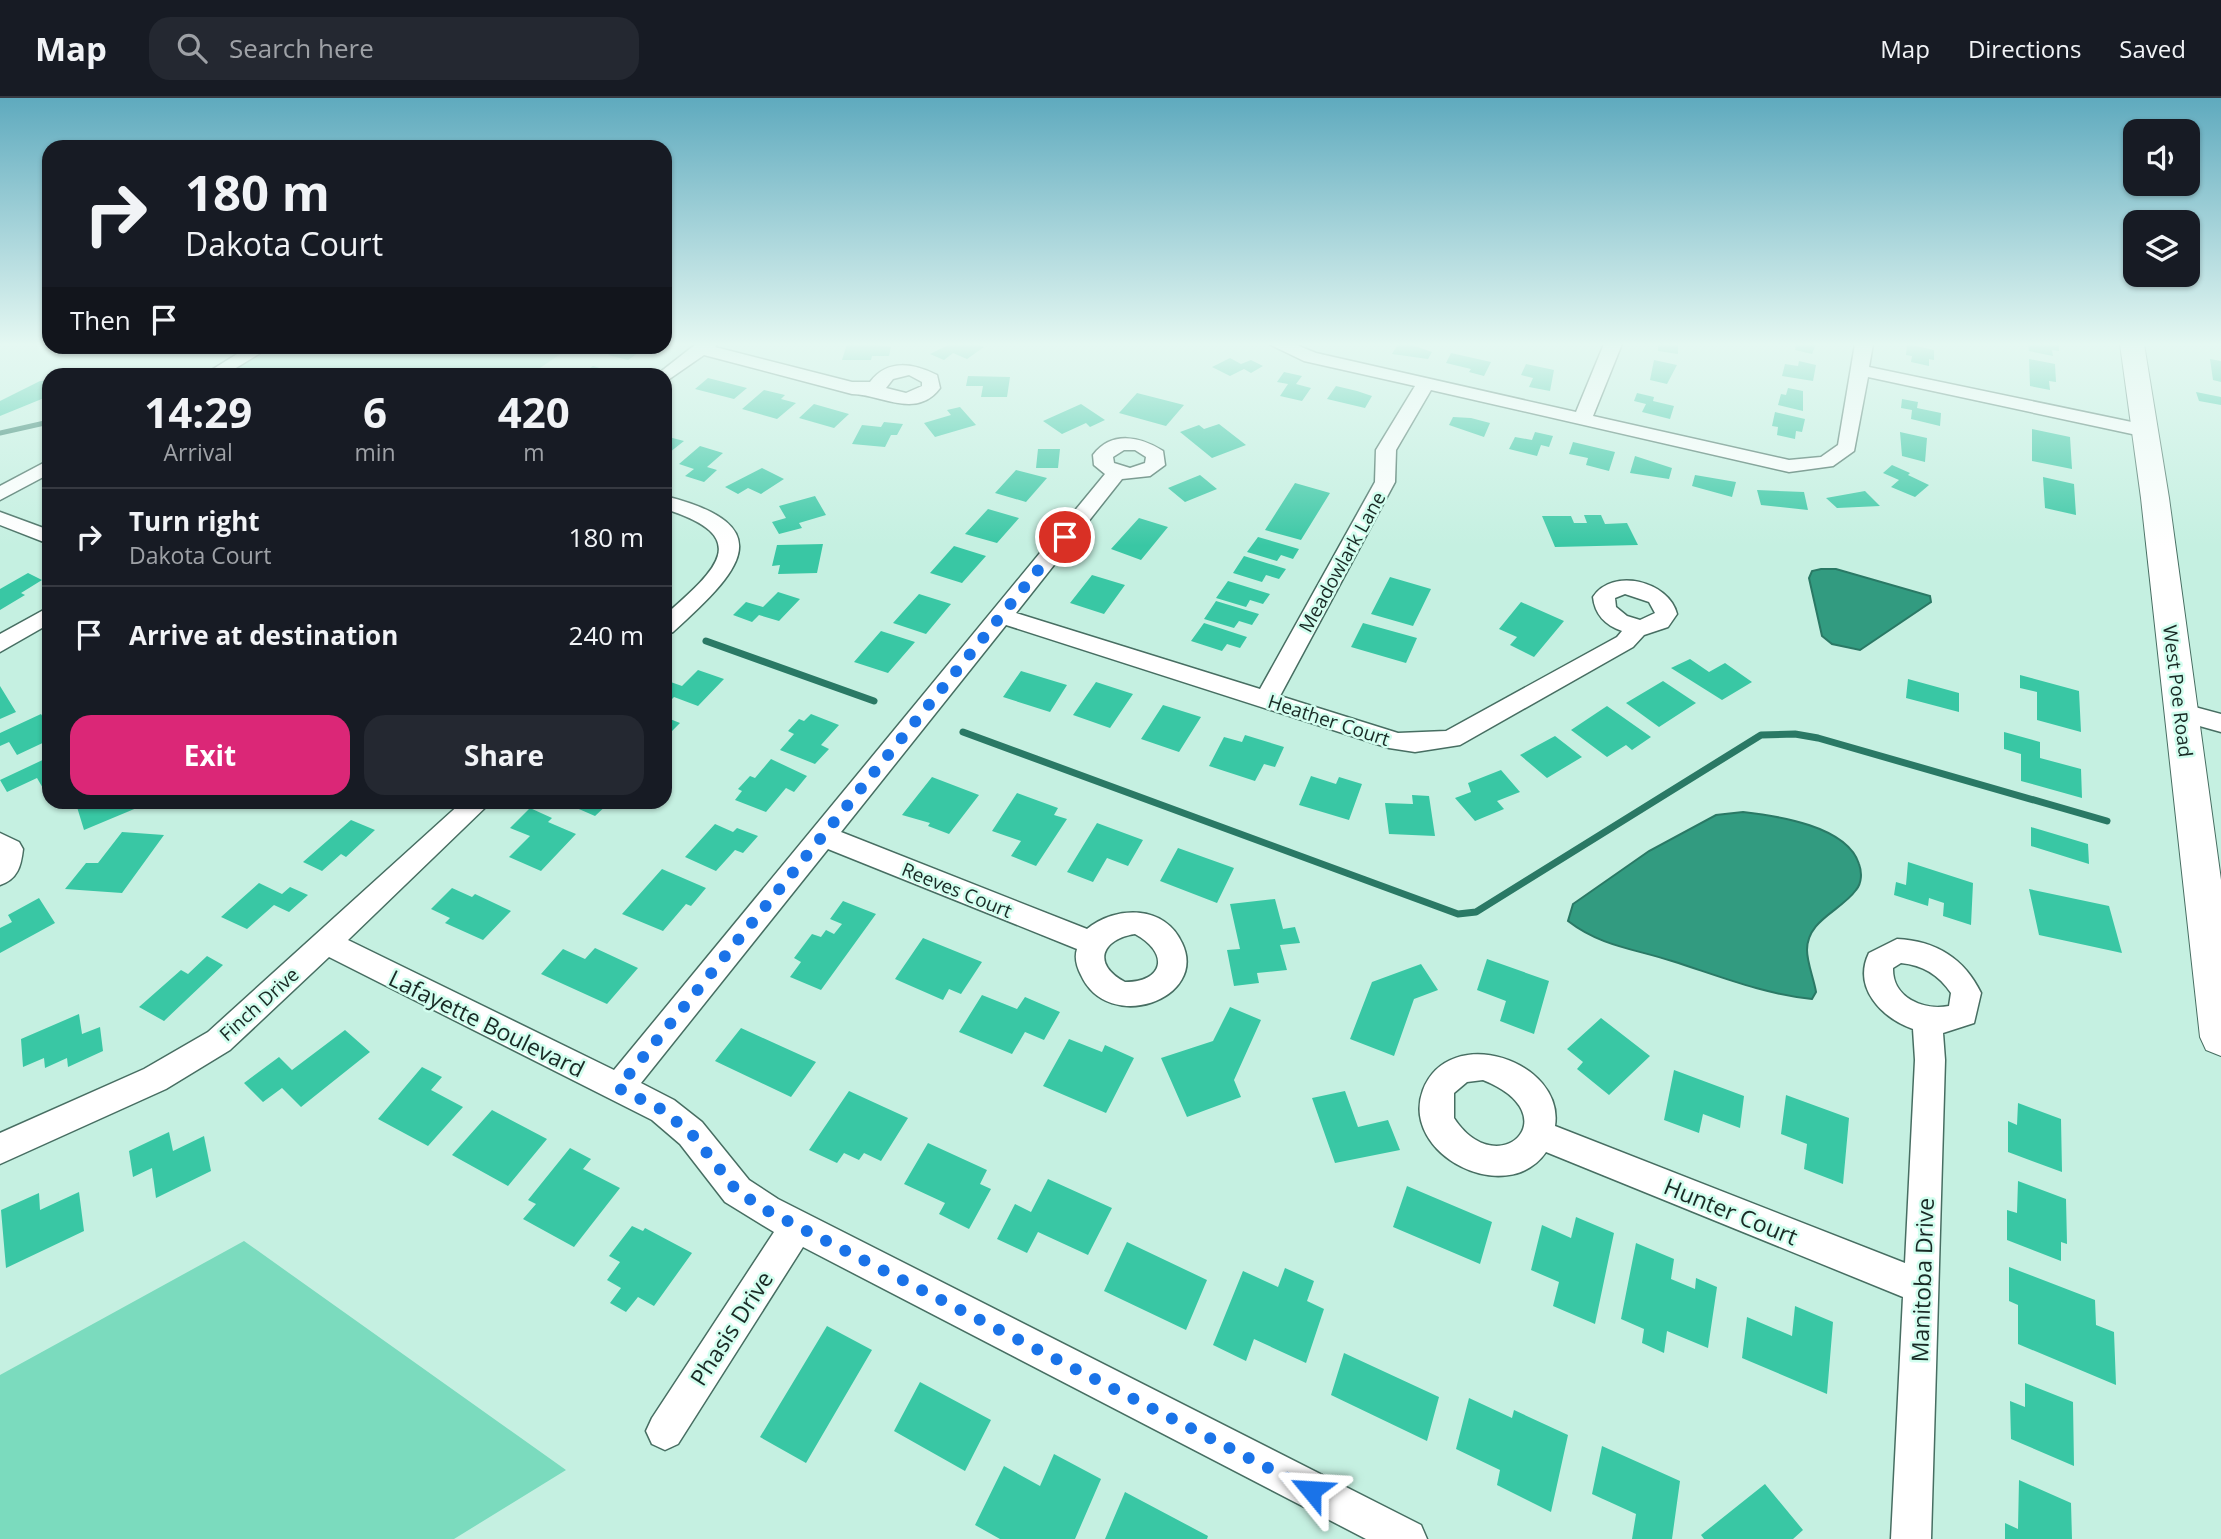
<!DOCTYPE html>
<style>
body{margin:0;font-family:"Open Sans",sans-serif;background:#242831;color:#f1f3f6;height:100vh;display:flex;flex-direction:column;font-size:26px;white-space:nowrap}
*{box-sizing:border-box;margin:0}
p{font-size:23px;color:#9ea1a6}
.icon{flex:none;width:38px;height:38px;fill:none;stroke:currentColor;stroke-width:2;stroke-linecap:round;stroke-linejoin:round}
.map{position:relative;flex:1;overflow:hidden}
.details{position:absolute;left:42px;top:270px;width:630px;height:441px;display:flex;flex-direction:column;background:#171b24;border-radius:21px;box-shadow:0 2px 5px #0004}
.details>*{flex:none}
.banner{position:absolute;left:42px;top:42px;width:630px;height:214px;border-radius:21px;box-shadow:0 2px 5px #0004;background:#171b24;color:#f1f3f6;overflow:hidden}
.fabs{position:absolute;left:2123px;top:21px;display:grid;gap:14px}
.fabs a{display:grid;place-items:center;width:77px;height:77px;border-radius:14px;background:#171b24;box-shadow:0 2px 5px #0004;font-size:35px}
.pin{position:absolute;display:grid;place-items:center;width:60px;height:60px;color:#fff;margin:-30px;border:4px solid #fff;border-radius:50%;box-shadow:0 2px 7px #0007}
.me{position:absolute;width:77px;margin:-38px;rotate:297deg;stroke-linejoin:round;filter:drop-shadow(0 0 5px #0008)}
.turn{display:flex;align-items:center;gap:24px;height:147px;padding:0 28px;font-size:32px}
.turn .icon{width:91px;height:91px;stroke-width:2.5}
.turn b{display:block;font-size:49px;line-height:60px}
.then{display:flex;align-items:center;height:66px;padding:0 28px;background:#0003;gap:14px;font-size:26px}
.eta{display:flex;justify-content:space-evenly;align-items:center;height:119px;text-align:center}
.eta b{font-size:42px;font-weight:700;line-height:49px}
.action{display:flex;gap:14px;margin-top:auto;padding:14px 28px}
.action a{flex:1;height:80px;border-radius:21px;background:#db2777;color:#fff;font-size:28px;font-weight:700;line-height:80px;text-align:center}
.action a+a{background:#242831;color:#f1f3f6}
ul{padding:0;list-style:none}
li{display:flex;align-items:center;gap:21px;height:98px;padding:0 28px;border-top:2px solid #363941}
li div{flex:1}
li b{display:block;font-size:26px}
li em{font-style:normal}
header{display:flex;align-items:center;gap:42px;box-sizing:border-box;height:98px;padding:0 35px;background:#171b24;border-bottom:2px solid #363941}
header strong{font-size:33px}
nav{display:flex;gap:38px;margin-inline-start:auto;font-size:24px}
.search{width:490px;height:63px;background:#242831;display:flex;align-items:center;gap:18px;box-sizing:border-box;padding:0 24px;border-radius:21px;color:#9ea1a6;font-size:26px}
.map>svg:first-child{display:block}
.green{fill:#7bdbbe}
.water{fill:#329b80;stroke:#2a7965;stroke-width:2}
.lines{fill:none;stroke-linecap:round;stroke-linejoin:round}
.stream-far1{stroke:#2a7965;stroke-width:5}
.stream{stroke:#2a7965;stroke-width:7}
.building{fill:#39c7a4}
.street-casing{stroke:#476e62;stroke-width:3}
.secondary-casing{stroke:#476e62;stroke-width:2}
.street{fill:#fff;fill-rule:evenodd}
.secondary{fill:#fff;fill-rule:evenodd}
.route{stroke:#1a73e8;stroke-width:12;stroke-dasharray:0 21.6}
.labels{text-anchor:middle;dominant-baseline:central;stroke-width:5;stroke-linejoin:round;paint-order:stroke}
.street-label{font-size:19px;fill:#192a25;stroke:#d2feef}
.near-street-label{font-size:23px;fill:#192a25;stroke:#d2feef}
</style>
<header>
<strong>Map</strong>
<div class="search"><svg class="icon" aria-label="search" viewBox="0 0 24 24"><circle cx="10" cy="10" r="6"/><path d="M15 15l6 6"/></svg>Search here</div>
<nav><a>Map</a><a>Directions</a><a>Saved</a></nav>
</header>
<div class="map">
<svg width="2221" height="1441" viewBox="0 0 2221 1441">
<rect width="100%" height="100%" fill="#c5f0e1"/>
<path class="green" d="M277,248H571V249L531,276H227Z
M244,1143L566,1372L454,1441H0V1277Z"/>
<path class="water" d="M1821,471H1836L1930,498L1931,504L1860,552L1832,546L1822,538L1809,480L1812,473Z
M1743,714C1778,718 1847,728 1859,766C1862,774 1862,785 1856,792C1841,813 1807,822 1807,852C1807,865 1814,881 1816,894L1812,901C1763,896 1719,878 1672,863C1635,851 1600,848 1568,823L1573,806L1649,753L1716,717Z"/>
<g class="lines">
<path class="stream-far1" d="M0,335L49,324
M706,543L711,545"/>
<path class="stream" d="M706,543L874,603
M963,634L1458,816L1476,814L1761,637L1795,636L1818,640L2107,723"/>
</g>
<path class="building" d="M847,246L876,247L891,249L889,258H872L871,262H842Z
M950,246H977L984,249L967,261L953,255L944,262L930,256Z
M1398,246H1409L1432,254L1428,261L1392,256Z
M1658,246H1678V256L1658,253Z
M1796,246H1816L1812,256L1795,252Z
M1907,246L1934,252V262L1929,261V268L1911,264L1912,258L1906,257Z
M2028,246H2059V253L2052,252L2053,258L2029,253Z
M620,248H660L650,255L641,253L628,262L608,257Z
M1451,255L1491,264L1484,278L1469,274L1471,271L1446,265Z
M1230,260L1241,266L1251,262L1263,268L1251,275L1244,271L1230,278L1212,269Z
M2029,261L2055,266L2056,284L2049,283L2050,292L2030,288Z
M2210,261L2221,263V284L2213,282Z
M1654,262L1677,267L1667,286L1650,282Z
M1799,263L1816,267L1813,283L1782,278L1785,266L1798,268Z
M1526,266L1554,272L1550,293L1529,289L1533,280L1521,277Z
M593,268L613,274L581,276Z
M1284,274L1302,278L1296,286L1311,290L1302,303L1280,298L1288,286L1277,284Z
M968,278L1010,279L1007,299H981L983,288H966Z
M708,280L747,290L734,301L695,291Z
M40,283H49V298L0,318V303Z
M1336,288L1357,293L1372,298L1365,310L1327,301Z
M1788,290L1803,293V313L1778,307L1781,296L1786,297Z
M764,292L785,297L781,301L796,305L777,321L742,311Z
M2196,294L2221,299V307L2199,303Z
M1137,295L1184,307L1166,328L1119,315Z
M1637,295L1654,299L1653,303L1674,308L1670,321L1642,314L1646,306L1634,303Z
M1902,301L1918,304L1917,310L1941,315L1940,328L1911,321L1912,312L1901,310Z
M814,306L849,316L834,330L799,320Z
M1081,306L1105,322L1090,329L1086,325L1062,336L1043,323Z
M960,309L976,327L935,339L924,325L951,317L947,312Z
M1775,314L1805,321L1802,334L1796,333L1795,341L1777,337L1778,329L1772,328Z
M1453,319L1471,320L1490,325L1484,339L1449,327Z
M884,324L903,326L897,337H891L885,349L852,346L862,327L881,329Z
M1219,326L1246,347L1212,360L1180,334L1199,327L1204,331Z
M2032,331L2070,339L2072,371L2032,363Z
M1535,334L1553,338L1549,349L1541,347L1537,358L1509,351L1515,339L1532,342Z
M1900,334L1927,340L1925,364L1902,358Z
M665,338L684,343L665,358Z
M1573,344L1615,354L1609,373L1586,367L1588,360L1569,356Z
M700,348L723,355L707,369L717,372L704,384L685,378L694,371L679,366Z
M1038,351H1060L1058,370H1036Z
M1635,358L1672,370L1669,381L1630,375Z
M1892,367L1910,375L1908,377L1929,387L1915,399L1891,389L1899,382L1883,375Z
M762,370L784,381L761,396L748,390L738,396L725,389Z
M1016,372L1047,380L1026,404L995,395Z
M1200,377L1217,391L1185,404L1168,390Z
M1695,377L1736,384L1732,399L1692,388Z
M2043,379L2074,386L2076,417L2045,410Z
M1295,385L1330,395L1301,442L1265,432Z
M1757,392L1804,394L1808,412L1761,407Z
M1865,393L1880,408L1837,410L1826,400Z
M815,398L826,417L799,425L802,430L779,436L772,424L786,420L779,408Z
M988,411L1019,420L997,445L965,436Z
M1584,417H1601L1605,426L1627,425L1638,447L1555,449L1542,418H1571L1574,425H1587Z
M1139,420L1168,429L1141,462L1111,451Z
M665,439H668L672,473L665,474Z
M1258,439L1299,451L1293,461L1281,457L1277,463L1247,454Z
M823,446L817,475L778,476L780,467L772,468L777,447Z
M954,448L986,458L962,485L930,475Z
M1244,458L1286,471L1279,481L1266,477L1262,484L1233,475Z
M28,475L42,482L21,495L25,497L0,512V491Z
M1092,477L1125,487L1104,516L1070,505Z
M1390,479L1431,491L1413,528L1371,516Z
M1228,483L1270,496L1263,506L1250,502L1246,509L1216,500Z
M778,494L800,501L779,523L759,517L752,524L733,517L746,504L763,509Z
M919,496L951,506L926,536L893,525Z
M1216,503L1259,516L1252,527L1239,523L1234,530L1204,521Z
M1521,504L1564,523L1534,559L1510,547L1517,539L1499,531Z
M1204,525L1247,539L1240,550L1227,546L1222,553L1191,543Z
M1363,525L1417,540L1406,565L1351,549Z
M881,533L915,544L888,575L854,564Z
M1690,561L1709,574L1725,565L1752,584L1722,602L1671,570Z
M698,572L724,581L698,608L674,599L665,608V582L682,588Z
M1021,573L1067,587L1050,614L1003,599Z
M2020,577L2079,593L2081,634L2037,622V594L2020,590Z
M1908,581L1959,595V614L1906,600Z
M1663,583L1696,605L1659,629L1626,605Z
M1096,584L1133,596L1110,630L1073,617Z
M0,588L16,614L0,621Z
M1163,607L1201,619L1179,654L1141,641Z
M1607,608L1651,639L1632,652L1626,647L1607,659L1571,632Z
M41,616L49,629V642L17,657L9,644L0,648V635Z
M811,616L839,627L821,647L829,651L815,666L780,652L794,636L788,633L799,621L804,623Z
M665,619L680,625L665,640Z
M2004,634L2040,644V660L2081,671L2082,700L2021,683V656L2004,651Z
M1245,637L1284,649L1275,669L1264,666L1255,683L1209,668L1224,639L1242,644Z
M1555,638L1582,659L1547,680L1520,657Z
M49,659V690L44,692L37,680L7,694L0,682Z
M771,661L807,678L794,694L786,690L766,714L735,702L742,693L738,691L750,678L755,680Z
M1501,672L1520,694L1497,703L1504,711L1475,723L1455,700L1471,694L1468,685Z
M1311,678L1336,686L1339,679L1362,686L1349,722L1299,707Z
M932,679L979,697L949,736L928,728L930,725L902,717Z
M1017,695L1058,710L1054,717L1067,721L1036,768L1011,758L1021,743L992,733Z
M1412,697L1429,698L1435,738L1389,736L1385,705L1413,706Z
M90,704H151L84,732L77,709Z
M567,704H610L595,718L565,705Z
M530,710L552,720L548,724L576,736L541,773L509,759L530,738L510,730Z
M351,722L375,732L346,759L341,756L322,773L303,764Z
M1097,725L1143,742L1128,768L1107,760L1093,784L1067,774Z
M715,726L733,734L737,730L758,738L743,755L735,752L716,773L685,759Z
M2031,729L2088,746L2089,766L2031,748Z
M122,734L164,737L122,795L65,791L86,765H98Z
M1178,750L1234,770L1217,805L1160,783Z
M1908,764L1973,785L1971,827L1943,818L1944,805L1929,800L1928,808L1894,797L1896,784L1906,787Z
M662,771L706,790L691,808L686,806L663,833L622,816Z
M259,785L282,796L290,789L308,797L289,814L274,807L247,831L221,819Z
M452,790L472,799L475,796L511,813L483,842L445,825L450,820L431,811Z
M2029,791L2109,808L2122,855L2039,837Z
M39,800L55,825L0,855V830L12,824L8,817Z
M1275,801L1283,831L1295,829L1300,845L1280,847L1287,872L1257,875L1259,885L1234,888L1227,852L1240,851L1230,806Z
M843,803L876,816L821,892L790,879L801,864L794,860L812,836L821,839L826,832L834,836L842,826L830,821Z
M923,840L982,864L961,896L949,891L943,902L895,881Z
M595,850L638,870L607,906L541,876L563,851L585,861Z
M207,858L223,867L164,923L139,909L181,872L188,876Z
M1487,861L1549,883L1534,936L1500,923L1506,903L1477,892Z
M1421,866L1438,892L1414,901L1394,958L1350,941L1372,884Z
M982,897L1017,911L1025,899L1060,914L1044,942L1025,934L1012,956L959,934Z
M1230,909L1261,922L1234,982L1241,999L1187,1019L1161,960L1213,943Z
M79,916L82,936L100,929L103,953L68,969L67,960L45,970L44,960L23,969L21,941Z
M1601,920L1650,958L1609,997L1577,971L1583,964L1567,951Z
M741,930L816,964L791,999L715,963Z
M345,932L370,954L301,1009L282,990L263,1004L244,985L279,959L292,972Z
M1069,941L1102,954L1105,947L1134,960L1106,1015L1043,988Z
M422,969L442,979L431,992L463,1009L428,1048L378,1021Z
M1674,972L1744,998L1740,1030L1703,1016L1699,1035L1664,1022Z
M849,993L908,1020L881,1063L864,1055L859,1062L844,1055L837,1065L809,1052Z
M1345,993L1358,1029L1388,1022L1400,1052L1335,1065L1312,1000Z
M1786,997L1849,1020L1843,1086L1804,1071L1807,1046L1781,1036Z
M2018,1005L2061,1021L2062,1074L2008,1054V1023L2017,1027Z
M492,1012L547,1041L508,1088L452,1057Z
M169,1034L173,1053L204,1038L211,1073L156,1100L152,1070L133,1079L129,1053Z
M928,1045L987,1072L980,1086L991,1091L969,1131L939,1116L945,1105L904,1086Z
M570,1050L591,1061L583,1071L620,1090L574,1149L523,1121L536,1106L528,1102Z
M1048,1081L1112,1110L1088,1157L1038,1134L1027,1155L997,1141L1015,1106L1031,1114Z
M2018,1083L2066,1101L2067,1146L2061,1144V1163L2007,1142V1112L2017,1115Z
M1407,1088L1492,1124L1480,1166L1393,1129Z
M79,1094L84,1133L6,1170L1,1112L39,1095L40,1112Z
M1576,1119L1614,1135L1595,1226L1553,1208L1559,1184L1531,1172L1542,1127L1571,1140Z
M632,1128L643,1133L645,1130L692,1155L654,1208L638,1199L626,1214L610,1205L621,1190L607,1182L620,1164L609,1158Z
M1127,1144L1207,1182L1186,1232L1104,1193Z
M1636,1145L1674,1161L1671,1181L1695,1191L1696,1180L1717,1189L1708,1250L1667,1233L1664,1255L1642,1245L1644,1231L1621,1221Z
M2009,1169L2095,1202L2096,1227L2114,1234L2116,1287L2018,1246V1207L2009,1203Z
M1285,1170L1314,1183L1307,1203L1324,1211L1306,1265L1254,1241L1246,1263L1213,1247L1243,1173L1278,1189Z
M1795,1208L1833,1224L1827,1296L1742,1260L1747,1219L1792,1238Z
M827,1228L872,1252L806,1365L760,1339Z
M1344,1255L1439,1299L1427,1343L1331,1297Z
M920,1284L991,1322L965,1373L894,1333Z
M2025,1285L2073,1304L2074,1368L2011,1341L2010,1303L2025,1309Z
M1469,1300L1512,1320L1514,1312L1568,1337L1551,1414L1497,1387L1500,1372L1456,1351Z
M1602,1348L1680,1383L1672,1441H1632L1636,1416L1592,1396Z
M1054,1356L1101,1381L1075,1441H1000L975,1427L1004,1368L1040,1388Z
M2019,1382L2071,1405L2072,1441H2005V1425L2018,1431Z
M1765,1386L1803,1432L1793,1441H1704L1701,1437Z
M1125,1394L1208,1438L1207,1441H1105Z"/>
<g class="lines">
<defs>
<path id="street" d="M696,246H717L715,249L852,284H870C888,260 914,266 937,277L940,290C916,322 881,296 852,296L704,257L665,284V276L659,275ZM909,277L922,284V288L906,295L886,290L893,281Z
M1269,246H1294L1316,255L1576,314L1604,246H1622L1593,318L1789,362L1821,359L1838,347L1855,246H1873L1869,269L2146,327L2156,333L2146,339L1868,279L1854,353L1833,368L1789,374L1431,292L1396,352L1395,384L1280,598L1398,635L1446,633L1617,539L1622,533C1605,527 1595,517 1593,499C1612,469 1669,483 1677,516L1668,529L1644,537L1633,549L1460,647L1415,654L1389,650L1006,527L841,734L1087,831C1116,807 1165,807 1182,845C1209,901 1108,937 1081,877C1077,869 1074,860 1077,851L828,751L641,985L674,1002L702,1024L749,1082L778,1101L1421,1427L1427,1441H1366L803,1149L678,1346L665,1352L652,1346L646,1333L652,1320L774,1134L725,1104L680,1046L652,1022L329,859L230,952L166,991L0,1066V1035L144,971L208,934L462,704H491L348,842L614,972L1105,376L1094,367L1093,357C1112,332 1141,339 1163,353L1165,367L1150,378L1122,381L1016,515L1260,591L1375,384L1376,352L1415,288L1304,263ZM1124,352H1135L1146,359L1145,365L1130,370L1114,365L1113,359ZM1625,496L1649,504L1655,515L1640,522L1627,518L1616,509L1615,500ZM1135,836C1170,855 1164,884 1125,884C1091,866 1102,841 1135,836Z
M250,248H272L226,276H205Z
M49,362V376L0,402V388Z
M665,398C785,428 738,475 673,534L665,537V517C716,472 755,439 665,411Z
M0,414L49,432V446L0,427Z
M49,509V526L0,554V536Z
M2180,605L2221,616V634L2171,620L2168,614L2171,608Z
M0,735L19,744L23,751C21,768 18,781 0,787Z
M1897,841C1936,843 1964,860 1981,895L1974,925L1943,935L1945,962L1931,1441H1891L1903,1199L1546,1054C1507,1111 1399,1056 1423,992C1449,924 1565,963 1555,1028L1905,1165L1915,962L1913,931C1882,920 1852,890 1869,855ZM1901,865C1923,867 1939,877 1951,895L1949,908C1924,913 1892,900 1893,870ZM1483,982C1571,1017 1498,1087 1454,1020V995L1467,984Z"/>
<path id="secondary" d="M2120,246H2144L2169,400L2221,782V958L2206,952L2200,939L2141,400Z"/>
</defs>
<use href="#street" class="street-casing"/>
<use href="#secondary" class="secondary-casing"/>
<use href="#street" class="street"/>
<use href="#secondary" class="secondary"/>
</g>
<linearGradient id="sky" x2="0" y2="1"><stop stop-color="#5faabe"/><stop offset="0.55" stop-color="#e5f8f2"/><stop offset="1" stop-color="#e5f8f2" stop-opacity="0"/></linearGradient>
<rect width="2221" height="448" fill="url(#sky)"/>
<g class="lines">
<path class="route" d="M1065,439L618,990L663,1012L677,1024L691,1035L737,1093L766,1112L1311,1392"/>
</g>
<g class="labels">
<g class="street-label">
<text transform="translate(1342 464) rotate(-61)">Meadowlark Lane</text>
<text transform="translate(2178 593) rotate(83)">West Poe Road</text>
<text transform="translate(1329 622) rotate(18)">Heather Court</text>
<text transform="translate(957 792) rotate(22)">Reeves Court</text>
<text transform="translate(259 906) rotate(-42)">Finch Drive</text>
</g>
<g class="near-street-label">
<text transform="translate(487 925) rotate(26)">Lafayette Boulevard</text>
<text transform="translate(1731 1113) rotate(22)">Hunter Court</text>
<text transform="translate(1922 1182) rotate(-88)">Manitoba Drive</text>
<text transform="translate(731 1230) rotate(-57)">Phasis Drive</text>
</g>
</g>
</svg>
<div class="fabs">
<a><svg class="icon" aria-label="sound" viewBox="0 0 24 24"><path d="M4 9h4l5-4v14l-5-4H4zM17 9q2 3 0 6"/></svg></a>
<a><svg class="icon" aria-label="layers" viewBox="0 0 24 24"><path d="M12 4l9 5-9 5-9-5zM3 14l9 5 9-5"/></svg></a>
</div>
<div class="pin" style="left:1065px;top:439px;background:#d93025"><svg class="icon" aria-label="arrive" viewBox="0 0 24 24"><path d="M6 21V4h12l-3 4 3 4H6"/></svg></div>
<svg class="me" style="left:1311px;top:1392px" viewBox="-20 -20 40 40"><path d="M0-17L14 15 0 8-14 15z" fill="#1a73e8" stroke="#fff" stroke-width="4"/></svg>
<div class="banner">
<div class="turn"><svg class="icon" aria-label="right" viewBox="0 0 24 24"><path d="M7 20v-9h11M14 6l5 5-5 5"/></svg><div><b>180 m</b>Dakota Court</div></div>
<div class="then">Then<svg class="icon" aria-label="arrive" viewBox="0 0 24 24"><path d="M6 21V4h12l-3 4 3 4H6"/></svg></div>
</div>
<section class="details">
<div class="eta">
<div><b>14:29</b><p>Arrival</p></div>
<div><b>6</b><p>min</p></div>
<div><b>420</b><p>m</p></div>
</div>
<ul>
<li><svg class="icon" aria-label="right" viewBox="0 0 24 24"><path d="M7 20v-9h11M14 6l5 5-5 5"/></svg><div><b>Turn right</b><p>Dakota Court</p></div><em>180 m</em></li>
<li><svg class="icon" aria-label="arrive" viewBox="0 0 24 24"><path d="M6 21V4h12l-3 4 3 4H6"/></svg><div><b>Arrive at destination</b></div><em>240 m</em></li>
</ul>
<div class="action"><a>Exit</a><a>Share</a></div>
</section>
</div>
